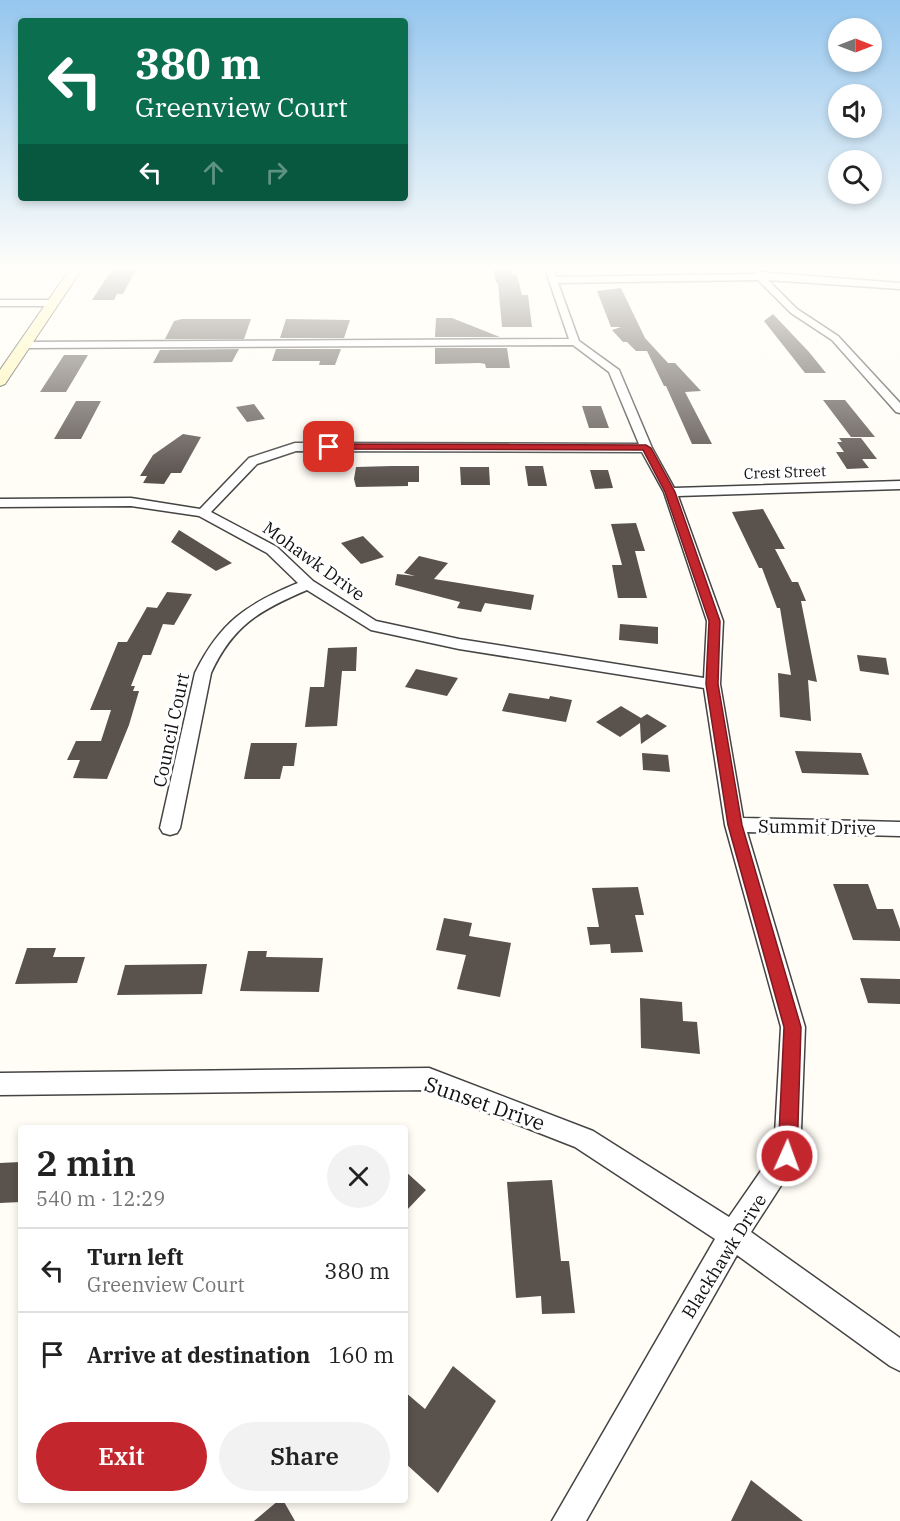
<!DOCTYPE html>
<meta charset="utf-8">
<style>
body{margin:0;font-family:"IBM Plex Serif",serif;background:#f2f2f2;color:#222;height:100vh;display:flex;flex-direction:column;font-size:22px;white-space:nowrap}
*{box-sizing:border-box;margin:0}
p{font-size:20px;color:#767676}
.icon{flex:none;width:33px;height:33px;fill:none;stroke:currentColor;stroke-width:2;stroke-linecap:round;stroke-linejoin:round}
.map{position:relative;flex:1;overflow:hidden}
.sheet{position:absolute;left:18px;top:1125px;width:390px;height:378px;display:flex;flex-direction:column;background:#fff;border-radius:6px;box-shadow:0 3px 9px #0003}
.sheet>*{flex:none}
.top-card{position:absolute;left:18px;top:18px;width:390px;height:183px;border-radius:6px;box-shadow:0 3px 9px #0003;background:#0b6e4f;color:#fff;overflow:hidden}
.needle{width:39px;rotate:90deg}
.fabs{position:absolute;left:828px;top:18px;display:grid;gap:12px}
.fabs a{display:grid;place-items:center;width:54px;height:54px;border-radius:50%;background:#fff;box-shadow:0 3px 9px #0003;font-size:30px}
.pin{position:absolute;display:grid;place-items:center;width:51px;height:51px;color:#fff;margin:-26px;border-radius:12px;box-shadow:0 3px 9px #0006}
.me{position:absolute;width:66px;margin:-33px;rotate:2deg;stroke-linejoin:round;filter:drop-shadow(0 0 4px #0008)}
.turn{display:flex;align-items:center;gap:21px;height:126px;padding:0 18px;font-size:27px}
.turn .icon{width:78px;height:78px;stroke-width:2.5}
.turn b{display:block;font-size:42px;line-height:51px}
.lanes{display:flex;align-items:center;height:57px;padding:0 18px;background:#0003;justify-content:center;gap:30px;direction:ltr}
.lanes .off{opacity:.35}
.round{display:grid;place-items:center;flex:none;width:63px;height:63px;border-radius:32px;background:#f2f2f2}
.summary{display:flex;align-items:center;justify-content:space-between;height:102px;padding:0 18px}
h1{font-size:36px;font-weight:600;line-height:45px}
.button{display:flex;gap:12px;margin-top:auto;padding:12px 18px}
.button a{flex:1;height:69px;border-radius:36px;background:#c4262e;color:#fff;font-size:24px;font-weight:600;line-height:69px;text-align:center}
.button a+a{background:#f2f2f2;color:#222}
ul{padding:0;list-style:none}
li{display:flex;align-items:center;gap:18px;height:84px;padding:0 18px;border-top:2px solid #e0e0e0}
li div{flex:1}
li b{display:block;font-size:22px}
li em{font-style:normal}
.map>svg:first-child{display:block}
.building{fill:#5a524d}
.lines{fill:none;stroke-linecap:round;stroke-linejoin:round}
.street-casing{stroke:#444;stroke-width:3}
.secondary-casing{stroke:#333;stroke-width:2}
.street{fill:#fff;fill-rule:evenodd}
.secondary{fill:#fff6b0;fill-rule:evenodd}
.route{fill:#c4262e;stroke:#7f191e;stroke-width:1.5}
.labels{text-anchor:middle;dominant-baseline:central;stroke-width:6;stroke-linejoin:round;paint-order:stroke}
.far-street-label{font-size:15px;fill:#111;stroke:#fff}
.street-label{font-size:18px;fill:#111;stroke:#fff}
.near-street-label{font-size:21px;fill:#111;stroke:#fff}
</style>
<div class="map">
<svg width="900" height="1521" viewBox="0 0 900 1521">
<rect width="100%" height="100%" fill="#fffdf5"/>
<path class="building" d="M114,266H138L123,294H117L114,300H92Z
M493,266H511L512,275H517L522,295H528L532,327H502L498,283H496Z
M621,288L645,338L668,363H675L701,391L685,392L712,444H692L666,386H664L647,351H636L627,342H623L612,330L621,327H611L597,291Z
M773,314L809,352L826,373H805L764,321Z
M436,318H452L500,337H435Z
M182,319H251L244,339H165L174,321Z
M286,319L350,320L344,338H280Z
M435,348H507L510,368H486L485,364L480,363L435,364Z
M239,349L232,362L153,363L160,350Z
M276,349H341L335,365H319L320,361H272Z
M64,355H88L66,392H40Z
M823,400H845L875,437H851Z
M76,401H101L81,439H54Z
M254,404L265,419L247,422L236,407Z
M582,406H601L609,428H589Z
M183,434L201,437L181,473H171L164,484L143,483L147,476H140L153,455Z
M839,438H861L877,459H862L869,468L847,469L836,452H844L837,442H842Z
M392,466H419V482H408V486L356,487L354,479L356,467Z
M525,466H543L547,486H528Z
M460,467H489L490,485H461Z
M590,470H608L613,488L595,489Z
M763,509L785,549H775L792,582H798L806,601H801L817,682L808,680L811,721L780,717L778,673L791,675L780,608H777L762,568H759L732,512Z
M636,523L645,551H635L647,598H618L612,565H622L611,524Z
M179,530L232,563L216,571L171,542Z
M363,536L384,557L361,564L341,543Z
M419,556L448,563L434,579L534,595L531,610L485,603L481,612L457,608L460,602L395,585L397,574L415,576L404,573Z
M167,592L192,594L174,625L163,624L151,655H143L131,686H135L133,691H139L129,725L107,779L73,778L80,760H67L76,741H101L111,710H90L118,642H127L147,607L157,608Z
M620,624L658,627V644L619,640Z
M357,647L356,671H342L337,726L305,727L310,687H324L328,648Z
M857,655L886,658L889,675L860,671Z
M416,669L458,678L447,696L405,687Z
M509,693L549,699L550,696L572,700L566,722L502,711Z
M621,706L641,718L647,714L667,726L641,744L640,723L620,737L596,722Z
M251,743H297L294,766H283L280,779H244Z
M795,751L861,753L869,775L802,773Z
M642,753L668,755L670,772L643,770Z
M833,884H868L877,909H893L900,929V941L853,940Z
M638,887L644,915H635L643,952L611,953L610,944L590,945L587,927H599L592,888Z
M444,918L472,923L469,936L511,943L500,997L457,989L466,955L436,950Z
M27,948H56L53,957H85L77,983L15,984Z
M248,951H267L266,957L323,958L319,992L240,991Z
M207,964L202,994L117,995L125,965Z
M860,978L900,979V1004L868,1003Z
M640,998L682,1002L683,1021L697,1022L700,1054L641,1048Z
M21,1162V1202L0,1203V1163Z
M405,1171L426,1190L405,1212Z
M552,1180L561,1261H569L575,1313L542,1314L541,1296L516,1298L507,1182Z
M453,1366L496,1401L438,1493L405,1463V1392L425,1409Z
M751,1480L803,1521H731Z
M279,1500H283L295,1521H254Z"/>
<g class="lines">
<defs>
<path id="street" d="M544,266H552L556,277L754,274L758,272L900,283V289L768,280L797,309L838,336L900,403V413L896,412L832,340L791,313L758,280L558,283L579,341L619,370L652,448L674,488L900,481V489L678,496L723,621L720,684L743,818L900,822V836L747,832L805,1027L800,1156L751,1232L900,1338V1371L890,1366L737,1255L586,1521H552L715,1239L575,1147L429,1090L0,1095V1073L429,1068L593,1131L729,1217L774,1152L781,1027L725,825L704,688L459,649L371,630L307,590C260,610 233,625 211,673L180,828L177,833L170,835L163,833L160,828L195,673C220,622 247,604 298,583L267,553L199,516L131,506L0,507V499L131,498L200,509L249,458L295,443L639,444L609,372L573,345L25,348L20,345L25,342L569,339ZM296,451L642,452L664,492L707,621L704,678L459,639L376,621L313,581L277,547L211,512L257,464Z
M0,300H53L58,303L53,306H0Z"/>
<path id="secondary" d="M72,266H84L5,384L0,386V370Z"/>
</defs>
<use href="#street" class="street-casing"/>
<use href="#secondary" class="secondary-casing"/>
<use href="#street" class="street"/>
<use href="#secondary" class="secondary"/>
</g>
<linearGradient id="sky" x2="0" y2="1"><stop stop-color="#95c6ee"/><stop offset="0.56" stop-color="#fffefa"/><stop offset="1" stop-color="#fffefa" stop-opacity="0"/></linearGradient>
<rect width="900" height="479" fill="url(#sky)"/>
<path class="route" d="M329,444L646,445L651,448L675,492L720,621L718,684L742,825L801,1027L797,1156L794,1163L787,1165L780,1163L778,1156L784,1027L728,825L706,684L709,621L665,492L643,450L326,449L324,447Z"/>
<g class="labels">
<g class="far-street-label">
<text transform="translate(785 472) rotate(-2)">Crest Street</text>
</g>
<g class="street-label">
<text transform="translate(314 561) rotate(36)">Mohawk Drive</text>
<text transform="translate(171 730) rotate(-78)">Council Court</text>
<text transform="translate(817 827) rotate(1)">Summit Drive</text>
<text transform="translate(724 1256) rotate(-58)">Blackhawk Drive</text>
</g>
<g class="near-street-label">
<text transform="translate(485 1103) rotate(19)">Sunset Drive</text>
</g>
</g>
</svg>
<div class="fabs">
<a><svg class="needle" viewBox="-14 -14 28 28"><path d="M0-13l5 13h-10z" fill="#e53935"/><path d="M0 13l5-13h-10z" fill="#767676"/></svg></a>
<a><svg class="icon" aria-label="sound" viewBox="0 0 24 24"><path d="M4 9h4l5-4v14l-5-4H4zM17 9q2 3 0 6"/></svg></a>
<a><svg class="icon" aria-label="search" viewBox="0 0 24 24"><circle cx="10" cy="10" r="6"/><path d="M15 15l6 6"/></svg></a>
</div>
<div class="pin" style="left:329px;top:447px;background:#d93025"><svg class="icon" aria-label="arrive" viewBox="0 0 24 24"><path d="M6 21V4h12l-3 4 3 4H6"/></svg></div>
<svg class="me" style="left:787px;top:1156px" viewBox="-20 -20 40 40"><circle r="17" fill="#c4262e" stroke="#fff" stroke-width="3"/><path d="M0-11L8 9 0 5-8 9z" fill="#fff"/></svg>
<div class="top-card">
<div class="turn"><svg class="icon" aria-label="left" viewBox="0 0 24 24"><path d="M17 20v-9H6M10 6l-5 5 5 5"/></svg><div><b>380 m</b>Greenview Court</div></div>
<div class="lanes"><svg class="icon" aria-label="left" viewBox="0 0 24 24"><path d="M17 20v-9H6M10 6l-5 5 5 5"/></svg><svg class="icon off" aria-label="ahead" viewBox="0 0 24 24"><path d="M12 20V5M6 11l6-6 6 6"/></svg><svg class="icon off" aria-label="right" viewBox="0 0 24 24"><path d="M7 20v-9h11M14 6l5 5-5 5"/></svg></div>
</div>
<section class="sheet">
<div class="summary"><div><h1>2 min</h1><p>540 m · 12:29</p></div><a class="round"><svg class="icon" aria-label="close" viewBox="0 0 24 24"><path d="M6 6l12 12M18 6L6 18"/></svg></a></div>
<ul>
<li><svg class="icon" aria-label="left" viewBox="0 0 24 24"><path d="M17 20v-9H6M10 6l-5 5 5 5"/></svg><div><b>Turn left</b><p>Greenview Court</p></div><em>380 m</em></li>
<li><svg class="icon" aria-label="arrive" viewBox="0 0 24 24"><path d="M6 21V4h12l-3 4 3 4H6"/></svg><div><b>Arrive at destination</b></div><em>160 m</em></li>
</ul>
<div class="button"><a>Exit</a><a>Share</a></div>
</section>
</div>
